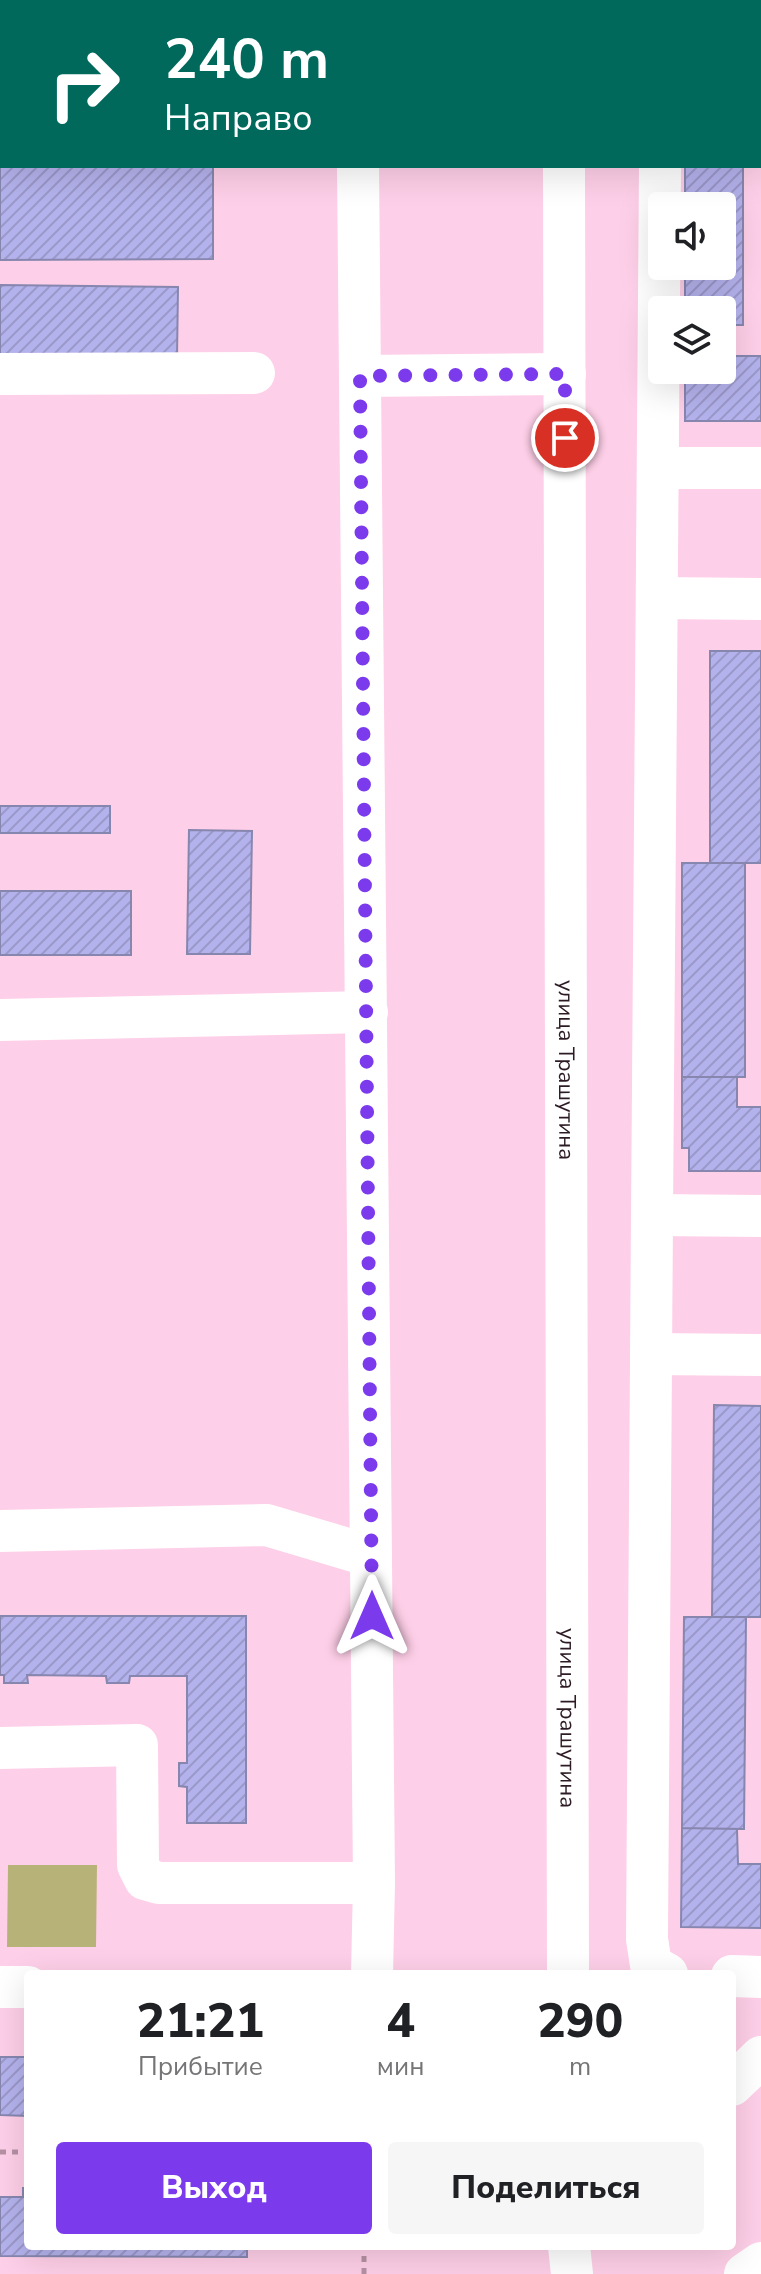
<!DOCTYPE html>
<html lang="ru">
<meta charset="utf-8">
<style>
body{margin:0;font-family:"Nunito Sans",sans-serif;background:#f6f6f6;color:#202124;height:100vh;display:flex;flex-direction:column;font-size:30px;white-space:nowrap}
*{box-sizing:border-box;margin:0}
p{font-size:26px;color:#757577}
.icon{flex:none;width:44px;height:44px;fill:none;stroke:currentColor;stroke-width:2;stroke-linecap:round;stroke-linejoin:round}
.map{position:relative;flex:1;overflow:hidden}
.drawer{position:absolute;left:24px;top:1970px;width:712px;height:280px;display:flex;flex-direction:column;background:#fff;border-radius:8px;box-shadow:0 8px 32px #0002}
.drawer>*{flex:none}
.hud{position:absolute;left:0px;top:0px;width:762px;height:168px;box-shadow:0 8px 32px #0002;background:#00695c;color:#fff;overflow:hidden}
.tools{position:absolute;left:648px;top:192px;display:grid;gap:16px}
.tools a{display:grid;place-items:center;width:88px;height:88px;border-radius:8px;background:#fff;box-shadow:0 8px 32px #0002;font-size:40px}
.pin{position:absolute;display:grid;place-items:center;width:68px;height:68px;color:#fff;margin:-34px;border:4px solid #fff;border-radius:50%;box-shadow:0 2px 8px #0007}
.me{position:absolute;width:88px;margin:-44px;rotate:0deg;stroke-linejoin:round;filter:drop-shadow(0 0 6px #0008)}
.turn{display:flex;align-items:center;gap:28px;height:168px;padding:0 32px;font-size:36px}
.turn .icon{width:104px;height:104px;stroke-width:2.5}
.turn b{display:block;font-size:56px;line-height:68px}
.eta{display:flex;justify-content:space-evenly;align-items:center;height:136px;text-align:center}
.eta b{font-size:48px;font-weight:800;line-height:56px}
.action{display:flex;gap:16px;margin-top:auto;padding:16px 32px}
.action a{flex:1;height:92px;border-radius:8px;background:#7c3aed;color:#fff;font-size:32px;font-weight:800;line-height:92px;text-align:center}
.action a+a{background:#f6f6f6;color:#202124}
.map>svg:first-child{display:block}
.park{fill:#b7b378}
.building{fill:url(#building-hatch);stroke:#8786af;stroke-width:2}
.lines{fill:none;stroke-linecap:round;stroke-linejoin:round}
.path{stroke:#b591a4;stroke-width:5;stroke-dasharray:6 6;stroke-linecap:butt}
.minor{stroke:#fff;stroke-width:42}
.route{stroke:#7c3aed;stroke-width:14;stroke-dasharray:0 25.2}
.labels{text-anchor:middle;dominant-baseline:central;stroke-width:6;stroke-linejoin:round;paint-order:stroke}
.street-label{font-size:22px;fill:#2c1b24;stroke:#f9e6f0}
</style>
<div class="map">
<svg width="761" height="2274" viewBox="0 0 761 2274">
<defs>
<pattern id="building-hatch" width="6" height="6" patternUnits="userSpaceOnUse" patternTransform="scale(2)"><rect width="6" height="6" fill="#b4b2ec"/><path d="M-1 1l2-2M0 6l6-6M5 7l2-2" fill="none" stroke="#9b98ca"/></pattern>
</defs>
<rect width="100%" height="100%" fill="#fecfe8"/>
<path class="park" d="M8,1865H97L96,1947H7Z"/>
<path class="building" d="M0,0H212L2,2V166H213V259L0,260Z
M710,0H761V109L760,2Z
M685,166H743V325H722V310H685V266H722V206H685Z
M0,285L178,287L177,358L0,356Z
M722,325H734V356H761V421H685V370H722Z
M710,651H761V863H710Z
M0,806H110V833H0Z
M189,830L252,831L250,954H187Z
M682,863H745V1077H682Z
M0,891H131V955H0Z
M682,1077H737V1107H761V1171H689V1148H682Z
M714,1405L761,1406V1617H712Z
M0,1616H246V1823H187V1787L179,1786V1763H187V1676H130L129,1683H107L106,1676L27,1675L28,1683H4V1675H0Z
M684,1617H746L744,1829L682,1828Z
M682,1828L737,1829L738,1864H761V1928L681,1927Z
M0,2057H28V2116L0,2115Z
M23,2188H28V2246H247V2257L0,2256V2197H23Z"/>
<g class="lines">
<path class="path" d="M0,2152H28
M364,2274V2246"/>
<g class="minor">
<path d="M347,0V2"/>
<path d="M564,0V2"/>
<path d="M662,2V0"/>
<path d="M358,166L374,1883L372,1974"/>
<path id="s1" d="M564,166L568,1974"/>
<path d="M660,166L652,1215L761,1216"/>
<path d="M0,374L254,373"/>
<path d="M360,376L565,374"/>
<path d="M658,468H761"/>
<path d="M657,598L761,599"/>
<path d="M0,1020L367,1012"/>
<path d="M652,1215L647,1939L651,1965L667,1974"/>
<path d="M651,1354L761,1355"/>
<path d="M0,1531L267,1525L371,1556"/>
<path d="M0,1748L137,1745L138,1865L145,1879L159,1883H374"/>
<path d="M732,1976L761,1977"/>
<path d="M0,1987H28"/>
<path d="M732,2085L761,2057"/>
<path d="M569,2246L572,2274"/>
<path d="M745,2274L761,2263"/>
</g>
</g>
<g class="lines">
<path class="route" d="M372,1616L360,376L565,374V438"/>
</g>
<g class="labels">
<g class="street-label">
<text stroke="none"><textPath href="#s1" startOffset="904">улица Трашутина</textPath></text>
<text stroke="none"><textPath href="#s1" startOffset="1552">улица Трашутина</textPath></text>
</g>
</g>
</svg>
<div class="tools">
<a><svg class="icon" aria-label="sound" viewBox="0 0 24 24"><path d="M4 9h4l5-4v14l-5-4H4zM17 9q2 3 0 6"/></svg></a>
<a><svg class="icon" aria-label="layers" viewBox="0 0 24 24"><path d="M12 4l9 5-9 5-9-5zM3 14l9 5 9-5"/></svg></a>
</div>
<div class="pin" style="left:565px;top:438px;background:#d93025"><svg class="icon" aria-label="arrive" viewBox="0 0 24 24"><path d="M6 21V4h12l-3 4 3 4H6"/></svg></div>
<svg class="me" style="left:372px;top:1616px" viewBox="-20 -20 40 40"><path d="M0-17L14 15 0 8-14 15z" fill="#7c3aed" stroke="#fff" stroke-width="4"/></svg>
<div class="hud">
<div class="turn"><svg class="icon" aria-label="right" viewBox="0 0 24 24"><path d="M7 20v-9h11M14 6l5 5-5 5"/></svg><div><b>240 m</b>Направо</div></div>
</div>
<section class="drawer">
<div class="eta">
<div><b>21:21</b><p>Прибытие</p></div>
<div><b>4</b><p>мин</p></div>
<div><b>290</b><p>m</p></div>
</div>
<div class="action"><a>Выход</a><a>Поделиться</a></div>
</section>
</div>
